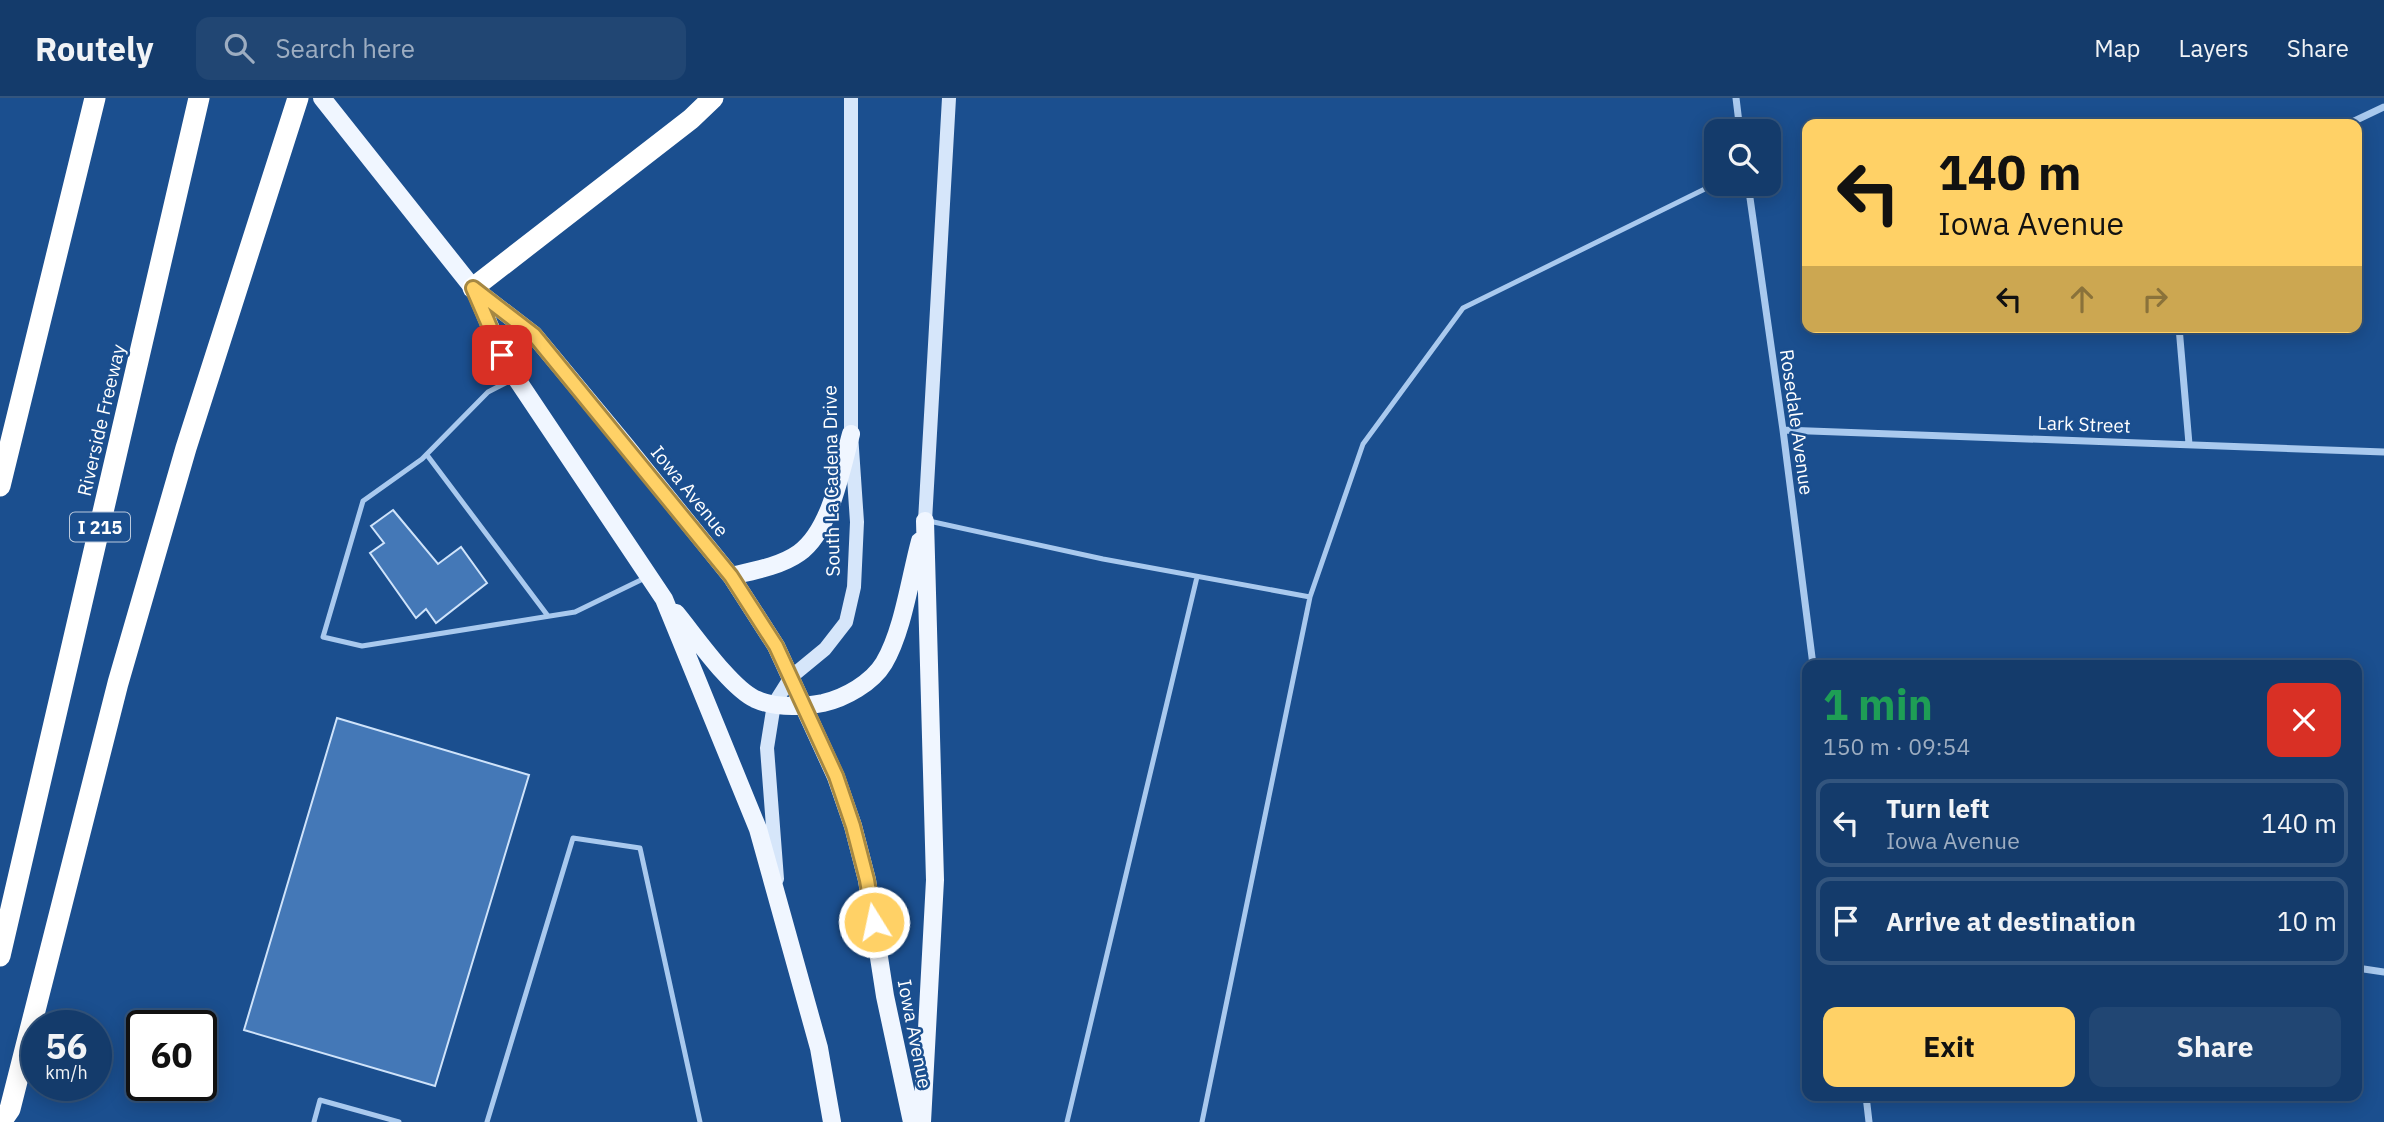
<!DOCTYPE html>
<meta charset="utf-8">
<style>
body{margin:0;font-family:"IBM Plex Sans",sans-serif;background:#214673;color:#f1f3f6;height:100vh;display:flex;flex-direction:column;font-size:26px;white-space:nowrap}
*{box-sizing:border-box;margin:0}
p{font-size:23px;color:#9dadc1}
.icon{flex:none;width:38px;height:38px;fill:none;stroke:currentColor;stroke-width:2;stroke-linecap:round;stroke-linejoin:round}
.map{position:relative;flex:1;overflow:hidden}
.sheet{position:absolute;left:1802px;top:562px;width:560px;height:441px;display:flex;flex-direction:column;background:#143b6b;border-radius:14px;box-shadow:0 4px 18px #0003,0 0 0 2px #33557e}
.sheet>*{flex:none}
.banner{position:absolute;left:1802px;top:21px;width:560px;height:214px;border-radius:14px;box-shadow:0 4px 18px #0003,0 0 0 2px #33557e;background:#ffd166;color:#111;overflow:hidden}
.buttons{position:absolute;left:1704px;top:21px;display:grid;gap:14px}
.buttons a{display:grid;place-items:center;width:77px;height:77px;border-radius:14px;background:#143b6b;box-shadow:0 4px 18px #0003,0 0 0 2px #33557e;font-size:35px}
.speed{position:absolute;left:21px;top:912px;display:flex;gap:14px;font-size:35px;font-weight:700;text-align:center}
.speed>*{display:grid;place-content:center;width:91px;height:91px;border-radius:50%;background:#143b6b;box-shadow:0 4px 18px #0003,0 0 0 2px #33557e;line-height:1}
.speed small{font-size:18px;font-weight:400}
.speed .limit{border:4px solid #111;border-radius:10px;background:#fff;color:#111}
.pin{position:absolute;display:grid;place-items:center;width:60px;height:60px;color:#fff;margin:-30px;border-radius:14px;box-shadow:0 4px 10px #0006}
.me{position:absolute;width:77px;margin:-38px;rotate:350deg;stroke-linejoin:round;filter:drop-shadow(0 0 5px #0008)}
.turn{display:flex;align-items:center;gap:24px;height:147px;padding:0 21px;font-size:32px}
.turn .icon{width:91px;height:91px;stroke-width:2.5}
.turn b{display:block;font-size:49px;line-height:60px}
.lanes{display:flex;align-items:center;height:66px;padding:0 21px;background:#0003;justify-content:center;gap:35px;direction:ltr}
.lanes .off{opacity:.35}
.round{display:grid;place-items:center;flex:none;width:74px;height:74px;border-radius:14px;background:#214673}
.head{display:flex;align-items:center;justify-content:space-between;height:119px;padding:0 21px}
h1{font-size:42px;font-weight:800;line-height:52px;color:#1e9e55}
.cta{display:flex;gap:14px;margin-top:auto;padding:14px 21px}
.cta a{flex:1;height:80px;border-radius:14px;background:#ffd166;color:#111;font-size:28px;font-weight:800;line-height:80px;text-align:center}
.cta a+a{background:#214673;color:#f1f3f6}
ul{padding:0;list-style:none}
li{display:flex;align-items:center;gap:21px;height:88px;margin:0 14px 10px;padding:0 7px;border:4px solid #33557e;border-radius:14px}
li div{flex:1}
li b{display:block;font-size:26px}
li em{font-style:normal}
header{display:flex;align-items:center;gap:42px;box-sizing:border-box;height:98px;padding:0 35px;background:#143b6b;border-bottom:2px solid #33557e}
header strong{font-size:33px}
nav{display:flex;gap:38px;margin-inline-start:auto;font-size:24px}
.search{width:490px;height:63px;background:#214673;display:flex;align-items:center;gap:18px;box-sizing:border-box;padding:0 24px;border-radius:14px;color:#9dadc1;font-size:26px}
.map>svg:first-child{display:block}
.building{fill:#4478b7;stroke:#cfe3fa;stroke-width:2}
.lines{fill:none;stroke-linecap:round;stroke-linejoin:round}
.service{stroke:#a9c9ee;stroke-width:5}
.minor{stroke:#a9c9ee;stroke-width:7}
.secondary{stroke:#d6e6fa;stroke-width:14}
.primary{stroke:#f0f6ff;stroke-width:18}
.motorway{stroke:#fff;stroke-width:21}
.route-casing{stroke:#a68842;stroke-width:18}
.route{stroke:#ffd166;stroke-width:12}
.labels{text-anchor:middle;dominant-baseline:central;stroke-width:5;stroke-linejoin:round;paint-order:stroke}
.shield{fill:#1b4f8f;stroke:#bbcadd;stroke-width:2}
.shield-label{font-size:18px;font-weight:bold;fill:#fff}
.street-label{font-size:19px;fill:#fff;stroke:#1b4f8f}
</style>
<header>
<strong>Routely</strong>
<div class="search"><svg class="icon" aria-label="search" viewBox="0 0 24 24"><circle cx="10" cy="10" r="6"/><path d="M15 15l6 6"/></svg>Search here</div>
<nav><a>Map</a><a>Layers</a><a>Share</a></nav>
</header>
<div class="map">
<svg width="2384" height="1024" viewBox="0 0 2384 1024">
<rect width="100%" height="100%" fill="#1b4f8f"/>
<path class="building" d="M393,412L438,466L461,449L487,485L436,525L426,511L416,520L370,455L384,445L371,428Z
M337,620L529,677L435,988L244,932Z"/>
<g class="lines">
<path class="service" d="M513,281L488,294L422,361L363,403L323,539L362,548L575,514L647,479
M427,357L548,518
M929,423L1103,461L1310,499L1202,1024
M1310,499L1363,346L1463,210L1717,85
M314,1024L320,1002L399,1024
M487,1024L573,740L640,750L700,1024
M1067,1024L1197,479"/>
<path class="minor" d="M1736,0L1740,33
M2348,26L2384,9
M1748,86L1783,332L1813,567
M2179,229L2189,346
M1783,332L2384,354
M2357,870L2384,874
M1866,998L1869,1024"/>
<path class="secondary" d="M925,423L949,0
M777,781L767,650L774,606L791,579L825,551L846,524L854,489L857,424L851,336V0"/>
<path class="primary" d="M322,0L473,190L534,237L626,348L731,478L776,548L836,679L853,728L867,782L885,898L912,1024
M475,193L502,257L516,280L664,501L758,731L819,950L832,1024
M731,478C753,473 781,468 799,455C831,432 841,372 851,336
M676,515C695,538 730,589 755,601C775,610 801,609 823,605C845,600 872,585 884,565C903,533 910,480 920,443
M922,1024L935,782L925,423"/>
<path class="motorway" d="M473,190L691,21L713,0
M0,388L95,0
M0,858L199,0
M1,1024L10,1011L118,585L186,350L298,0"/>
</g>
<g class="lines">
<defs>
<path id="route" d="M502,257L473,190L534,237L731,478L776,548L836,678L853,728L867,782L874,824"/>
</defs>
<use href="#route" class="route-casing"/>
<use href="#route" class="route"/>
</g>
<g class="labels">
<rect class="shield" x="70" y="414.5" width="60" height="29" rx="5"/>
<g class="shield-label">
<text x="100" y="429">I 215</text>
</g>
<g class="street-label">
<text transform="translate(101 322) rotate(-77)">Riverside Freeway</text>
<text transform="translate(1797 324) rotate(82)">Rosedale Avenue</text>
<text transform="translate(2084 326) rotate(2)">Lark Street</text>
<text transform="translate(831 383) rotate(-91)">South La Cadena Drive</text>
<text transform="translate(690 393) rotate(51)">Iowa Avenue</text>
<text transform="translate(915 936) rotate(79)">Iowa Avenue</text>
</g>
</g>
</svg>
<div class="buttons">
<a><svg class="icon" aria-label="search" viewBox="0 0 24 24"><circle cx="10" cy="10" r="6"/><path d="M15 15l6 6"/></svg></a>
</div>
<div class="speed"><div>56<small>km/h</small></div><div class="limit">60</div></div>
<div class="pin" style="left:502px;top:257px;background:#d93025"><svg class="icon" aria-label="arrive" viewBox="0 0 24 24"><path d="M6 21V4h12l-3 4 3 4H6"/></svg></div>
<svg class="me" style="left:874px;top:824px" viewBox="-20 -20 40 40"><circle r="17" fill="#ffd166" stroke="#fff" stroke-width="3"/><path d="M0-11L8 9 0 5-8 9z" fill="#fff"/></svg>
<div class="banner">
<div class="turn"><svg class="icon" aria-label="left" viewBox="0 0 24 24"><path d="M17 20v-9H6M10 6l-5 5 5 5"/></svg><div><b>140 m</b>Iowa Avenue</div></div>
<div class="lanes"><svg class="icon" aria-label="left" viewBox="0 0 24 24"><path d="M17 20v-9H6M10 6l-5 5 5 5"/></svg><svg class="icon off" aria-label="ahead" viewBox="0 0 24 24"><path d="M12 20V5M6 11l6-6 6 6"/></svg><svg class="icon off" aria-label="right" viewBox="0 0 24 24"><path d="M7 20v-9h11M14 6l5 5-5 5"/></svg></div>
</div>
<section class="sheet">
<div class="head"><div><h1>1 min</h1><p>150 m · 09:54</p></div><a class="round" style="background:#d93025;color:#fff"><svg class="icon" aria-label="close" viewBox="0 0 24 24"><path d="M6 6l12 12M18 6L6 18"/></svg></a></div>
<ul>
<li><svg class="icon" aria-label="left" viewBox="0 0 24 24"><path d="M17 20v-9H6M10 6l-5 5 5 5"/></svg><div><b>Turn left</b><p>Iowa Avenue</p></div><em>140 m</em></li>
<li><svg class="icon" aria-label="arrive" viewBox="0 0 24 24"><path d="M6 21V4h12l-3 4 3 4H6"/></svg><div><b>Arrive at destination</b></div><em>10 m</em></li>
</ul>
<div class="cta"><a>Exit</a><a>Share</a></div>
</section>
</div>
